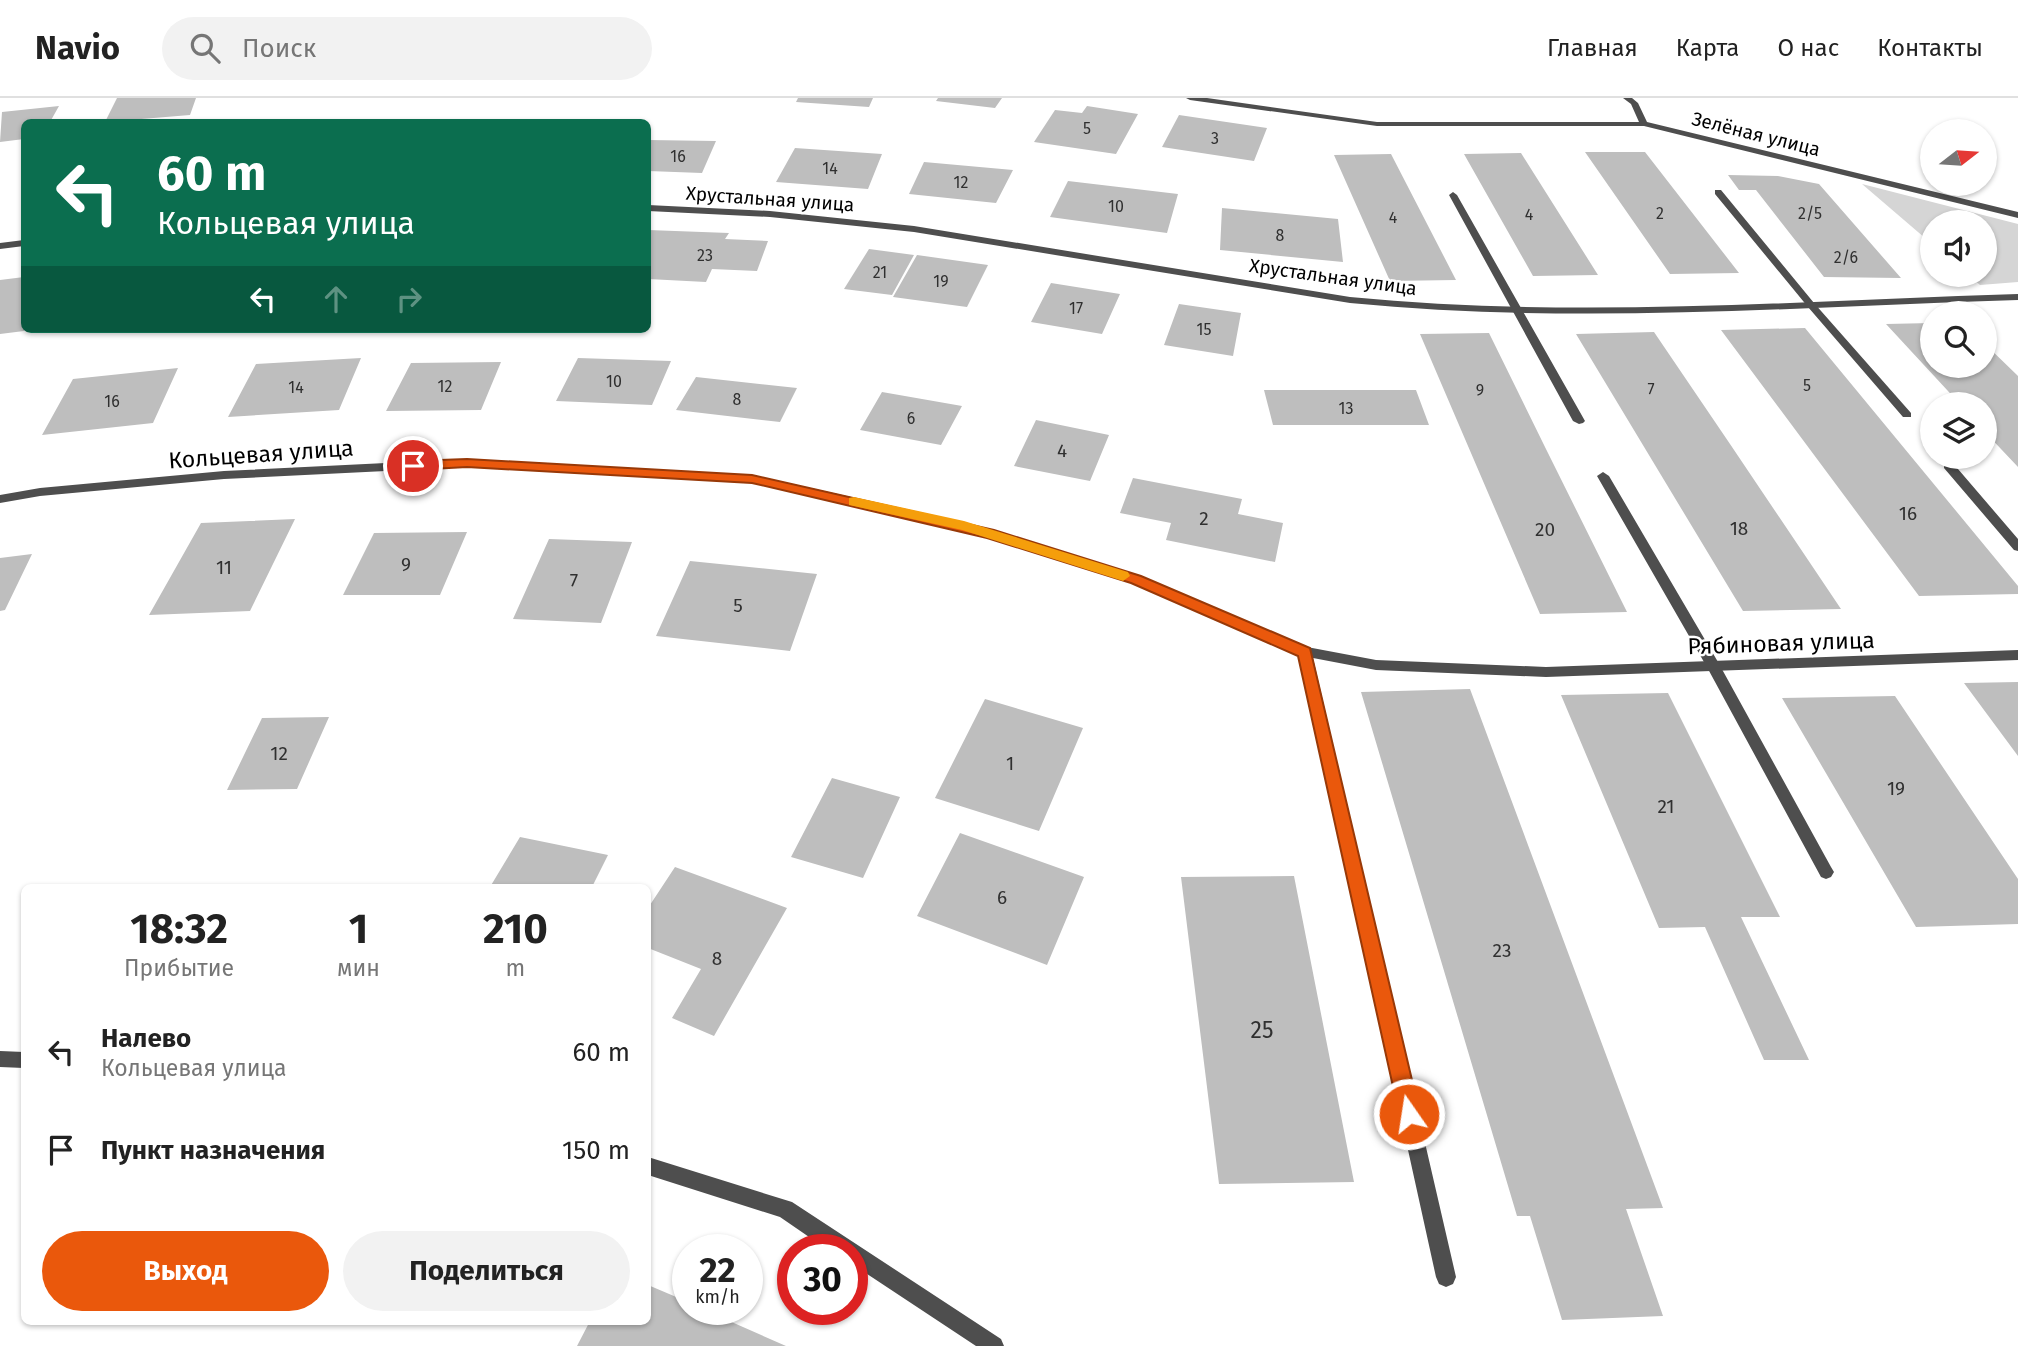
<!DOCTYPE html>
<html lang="ru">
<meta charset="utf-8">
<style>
body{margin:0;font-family:"Fira Sans",sans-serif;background:#f2f2f2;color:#222;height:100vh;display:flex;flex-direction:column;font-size:26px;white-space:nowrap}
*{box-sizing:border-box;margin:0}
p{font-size:23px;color:#767676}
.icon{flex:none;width:38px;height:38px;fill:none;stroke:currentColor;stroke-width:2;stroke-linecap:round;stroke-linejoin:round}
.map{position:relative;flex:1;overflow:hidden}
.panel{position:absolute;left:21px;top:786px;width:630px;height:441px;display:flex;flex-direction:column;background:#fff;border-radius:10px;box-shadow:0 2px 5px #0004}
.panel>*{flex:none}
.top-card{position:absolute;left:21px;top:21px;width:630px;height:214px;border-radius:10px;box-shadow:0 2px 5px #0004;background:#0b6e4f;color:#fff;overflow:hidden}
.needle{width:46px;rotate:73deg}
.fabs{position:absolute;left:1920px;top:21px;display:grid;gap:14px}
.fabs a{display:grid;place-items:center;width:77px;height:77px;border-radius:50%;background:#fff;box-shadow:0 2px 5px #0004;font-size:35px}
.speed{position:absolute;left:672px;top:1136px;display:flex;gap:14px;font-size:35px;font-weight:700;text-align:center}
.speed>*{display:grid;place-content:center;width:91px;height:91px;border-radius:50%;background:#fff;box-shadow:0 2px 5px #0004;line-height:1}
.speed small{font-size:18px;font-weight:400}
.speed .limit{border:10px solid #d22;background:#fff;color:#111}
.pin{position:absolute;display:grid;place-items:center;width:60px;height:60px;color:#fff;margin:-30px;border:4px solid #fff;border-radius:50%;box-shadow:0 2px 7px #0007}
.me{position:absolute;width:77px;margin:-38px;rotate:347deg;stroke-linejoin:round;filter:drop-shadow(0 0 5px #0008)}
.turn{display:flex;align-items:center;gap:24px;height:147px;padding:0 21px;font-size:32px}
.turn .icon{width:91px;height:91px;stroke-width:2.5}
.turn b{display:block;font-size:49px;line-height:60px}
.lanes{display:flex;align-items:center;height:66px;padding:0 21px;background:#0003;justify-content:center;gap:35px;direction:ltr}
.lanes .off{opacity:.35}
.eta{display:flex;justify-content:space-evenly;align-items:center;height:119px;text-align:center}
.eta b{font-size:42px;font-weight:700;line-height:49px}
.primary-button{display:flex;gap:14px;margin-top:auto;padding:14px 21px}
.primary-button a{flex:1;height:80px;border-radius:42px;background:#ea580c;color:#fff;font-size:28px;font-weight:700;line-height:80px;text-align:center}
.primary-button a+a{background:#f2f2f2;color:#222}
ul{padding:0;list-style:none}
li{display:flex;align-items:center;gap:21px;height:98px;padding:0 21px}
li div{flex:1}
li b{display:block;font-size:26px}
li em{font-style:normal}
header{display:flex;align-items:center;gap:42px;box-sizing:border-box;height:98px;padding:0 35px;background:#fff;border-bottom:2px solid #e0e0e0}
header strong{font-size:33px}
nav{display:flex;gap:38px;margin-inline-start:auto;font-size:24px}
.search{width:490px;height:63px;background:#f2f2f2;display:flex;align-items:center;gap:18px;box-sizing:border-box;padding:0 24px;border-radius:38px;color:#767676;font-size:26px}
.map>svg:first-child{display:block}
.green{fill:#d5d5d5}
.building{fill:#bebebe}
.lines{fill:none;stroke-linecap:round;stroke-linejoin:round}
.lane{fill:#4e4e4e;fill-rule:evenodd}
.street{fill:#4e4e4e;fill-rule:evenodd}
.route{fill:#ea580c;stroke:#983908;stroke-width:2}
.slow{fill:#f59e0b}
.labels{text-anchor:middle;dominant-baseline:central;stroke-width:5;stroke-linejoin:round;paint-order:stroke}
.far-number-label{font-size:16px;fill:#303030}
.far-street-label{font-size:19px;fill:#000;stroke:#fff}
.number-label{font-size:19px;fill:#303030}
.street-label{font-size:23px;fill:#000;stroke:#fff}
.near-number-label{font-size:23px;fill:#303030}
</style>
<header>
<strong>Navio</strong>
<div class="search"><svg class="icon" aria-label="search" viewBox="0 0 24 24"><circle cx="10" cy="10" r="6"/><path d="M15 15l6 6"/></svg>Поиск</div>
<nav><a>Главная</a><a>Карта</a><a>О нас</a><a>Контакты</a></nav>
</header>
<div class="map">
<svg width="2018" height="1248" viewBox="0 0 2018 1248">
<rect width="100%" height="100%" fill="#fff"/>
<path class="green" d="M1862,86L2018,126V184L1980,187L1969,177H1984V124H1932V146Z"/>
<path class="building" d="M117,0H196L190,17L105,24Z
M798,0H873L869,9L796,4Z
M938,0H1002L995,10L936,3Z
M59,8L50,24H24V41L0,44L2,14Z
M1087,8L1138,16L1116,56L1034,44L1055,12L1082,15Z
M1179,17L1267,30L1254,63L1162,49Z
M527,22H598L597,24H527Z
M648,42L716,43L702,75L648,73Z
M795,50L882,56L868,91L776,84Z
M1585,54H1645L1739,175L1670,176Z
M1521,55L1598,177L1533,178L1464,56Z
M1391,56L1456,182L1390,183L1334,57Z
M924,64L1013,72L996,105L909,96Z
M1728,77L1778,78L1819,86L1901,180L1824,179L1756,92H1739Z
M1068,83L1178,96L1167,135L1050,119Z
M1222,110L1338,121L1343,164L1220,152Z
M648,132L729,135L725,141L768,143L757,173L712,171L706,184L648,181Z
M869,151L914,157L892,197L844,191Z
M917,157L988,167L967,209L893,199Z
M24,179V233L0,236V182Z
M1051,185L1120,196L1102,236L1031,224Z
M1179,206L1241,215L1233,258L1164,247Z
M1932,225V268H1984V245L2018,278V369L1984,333V306H1960L1886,226Z
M1805,230L2018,488V496L1919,498L1721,232Z
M1654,234L1730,346L1841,511L1743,513L1576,236Z
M1489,235L1544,347L1627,514L1540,516L1420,236Z
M361,260L339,312L228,319L256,266Z
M578,260L671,263L652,307L556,303Z
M501,264L481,312L386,313L411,265Z
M178,270L153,325L42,337L73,281Z
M696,279L797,290L780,324L676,312Z
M1264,292H1416L1429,327H1273Z
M882,294L962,308L941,347L860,332Z
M1036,322L1109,337L1090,383L1014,368Z
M1133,380L1242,401L1238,416L1283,425L1275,464L1166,442L1171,425L1120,415Z
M295,421L250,513L149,517L201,425Z
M467,434L440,497H343L374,435Z
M549,441L632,444L601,525L513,521Z
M32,456L5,512L0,513V460Z
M690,463L817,476L790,553L656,538Z
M2018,584V658L1964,585Z
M1470,591L1663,1110L1626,1111L1663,1218L1562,1222L1530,1118H1517L1361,594Z
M1668,595L1780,819H1741L1809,962H1764L1705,829L1659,830L1561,597Z
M1895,598L2018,781V826L1916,829L1782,600Z
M985,601L1083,630L1039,733L935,700Z
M329,619L297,691L227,692L262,620Z
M832,680L900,699L863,780L791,759Z
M960,735L1084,779L1047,867L917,818Z
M520,739L608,757L592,789H490Z
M675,769L787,810L714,938L672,920L701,871L648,850V810Z
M1294,778L1354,1084L1219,1086L1181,779Z
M648,1187L688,1204V1211H702L786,1248H577L590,1223H648Z"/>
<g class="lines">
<path class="lane" d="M1715,92H1721L1814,205L1911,315V319H1903L1808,209L1715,96Z
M1453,94L1457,97L1585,323L1583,325L1579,326L1573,323L1449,97Z
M1948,363L1952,364L2018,441V453L2014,452L1944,370V364Z
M1603,374L1609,378L1718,564L1831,769L1834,774L1831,779L1826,781L1821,779L1708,571L1597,378Z"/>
<path class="street" d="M1186,0H1207L1377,24H1639L1631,6L1623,0H1632L1638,5L1647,24L2018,114V120L1644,28H1377L1190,2Z
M648,107L770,113L914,128L1350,199C1572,221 1796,203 2018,196V202C1796,209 1572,227 1350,205L914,134L770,119L648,113Z
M24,142V148L0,151V145Z
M467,361L752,377L964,424L1140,479L1307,549L1376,562L1546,569L2018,552V562L1546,579L1376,572L1313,560L1456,1179L1453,1186L1446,1189L1439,1186L1436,1179L1299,557L1132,485L962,432L752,385L467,369L224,381L40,398L0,405V397L40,390L224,373Z
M0,953L24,954V970L0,969Z
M648,1059L792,1104L1001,1241L1004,1248H976L852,1166V1152H828L780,1119L648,1077Z"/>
</g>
<path class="route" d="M467,361L752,377L994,432L1141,478L1310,550L1420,1016L1417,1024L1409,1027L1402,1024L1399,1016L1298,558L1131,485L987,440L752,385L467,369L413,372L407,368L413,363Z"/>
<path class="slow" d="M854,399L964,423L1128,474L1130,478L1123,483L962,432L849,407V400Z"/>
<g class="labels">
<g class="far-number-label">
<text x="1087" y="30">5</text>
<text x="1215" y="40">3</text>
<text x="678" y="58">16</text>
<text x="830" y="70">14</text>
<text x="961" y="84">12</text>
<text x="1116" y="108">10</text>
<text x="1660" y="115">2</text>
<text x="1810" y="115">2/5</text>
<text x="1529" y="116">4</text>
<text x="1393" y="119">4</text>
<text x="1280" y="137">8</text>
<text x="705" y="157">23</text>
<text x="1846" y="159">2/6</text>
<text x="880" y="174">21</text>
<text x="941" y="183">19</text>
<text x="1076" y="210">17</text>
<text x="1204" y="231">15</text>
<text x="614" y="283">10</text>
<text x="1807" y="287">5</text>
<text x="445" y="288">12</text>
<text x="296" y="289">14</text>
<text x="1651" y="291">7</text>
<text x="1480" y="292">9</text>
<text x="737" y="301">8</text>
<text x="112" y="303">16</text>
<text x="1346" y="310">13</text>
<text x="911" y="320">6</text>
</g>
<g class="far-street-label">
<text transform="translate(1756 36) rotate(14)">Зелёная улица</text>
<text transform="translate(770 101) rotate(4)">Хрустальная улица</text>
<text transform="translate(1333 179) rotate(8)">Хрустальная улица</text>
</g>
<g class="number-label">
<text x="1062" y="352">4</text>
<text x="1908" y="415">16</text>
<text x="1204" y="420">2</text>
<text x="1739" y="430">18</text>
<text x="1545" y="431">20</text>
<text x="406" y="466">9</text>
<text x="224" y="469">11</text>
<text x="574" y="482">7</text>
<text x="738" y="507">5</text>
<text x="279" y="655">12</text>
<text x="1010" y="665">1</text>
<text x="1896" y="690">19</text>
<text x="1666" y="708">21</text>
<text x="1002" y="799">6</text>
<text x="1502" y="852">23</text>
<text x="717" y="860">8</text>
</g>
<g class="street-label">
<text transform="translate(261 356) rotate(-4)">Кольцевая улица</text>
<text transform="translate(1781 545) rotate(-2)">Рябиновая улица</text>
</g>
<g class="near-number-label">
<text x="1262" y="932">25</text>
</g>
</g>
</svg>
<div class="fabs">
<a><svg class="needle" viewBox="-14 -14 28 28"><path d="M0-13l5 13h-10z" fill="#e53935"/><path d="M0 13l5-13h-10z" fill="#767676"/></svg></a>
<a><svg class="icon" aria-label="sound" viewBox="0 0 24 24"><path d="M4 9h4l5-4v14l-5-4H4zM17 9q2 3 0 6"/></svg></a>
<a><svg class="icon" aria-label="search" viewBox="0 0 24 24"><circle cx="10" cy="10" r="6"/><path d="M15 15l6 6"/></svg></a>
<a><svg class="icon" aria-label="layers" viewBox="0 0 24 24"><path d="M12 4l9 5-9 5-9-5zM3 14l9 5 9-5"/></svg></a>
</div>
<div class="speed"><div>22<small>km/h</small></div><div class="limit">30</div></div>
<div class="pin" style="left:413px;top:368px;background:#d93025"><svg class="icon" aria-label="arrive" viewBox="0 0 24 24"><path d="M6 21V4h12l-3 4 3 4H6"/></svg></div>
<svg class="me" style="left:1409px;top:1016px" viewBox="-20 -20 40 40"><circle r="17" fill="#ea580c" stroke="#fff" stroke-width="3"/><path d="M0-11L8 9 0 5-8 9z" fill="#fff"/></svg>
<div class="top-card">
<div class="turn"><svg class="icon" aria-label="left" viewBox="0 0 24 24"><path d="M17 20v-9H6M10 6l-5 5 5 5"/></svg><div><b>60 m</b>Кольцевая улица</div></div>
<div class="lanes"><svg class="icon" aria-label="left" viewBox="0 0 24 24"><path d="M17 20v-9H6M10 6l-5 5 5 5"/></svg><svg class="icon off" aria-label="ahead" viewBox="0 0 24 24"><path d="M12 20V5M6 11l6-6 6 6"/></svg><svg class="icon off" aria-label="right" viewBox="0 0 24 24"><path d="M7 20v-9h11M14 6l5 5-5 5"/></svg></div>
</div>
<section class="panel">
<div class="eta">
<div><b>18:32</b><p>Прибытие</p></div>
<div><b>1</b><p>мин</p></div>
<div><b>210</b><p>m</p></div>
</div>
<ul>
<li><svg class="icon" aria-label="left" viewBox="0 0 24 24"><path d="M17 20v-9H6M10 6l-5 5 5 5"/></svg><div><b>Налево</b><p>Кольцевая улица</p></div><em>60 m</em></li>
<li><svg class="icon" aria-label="arrive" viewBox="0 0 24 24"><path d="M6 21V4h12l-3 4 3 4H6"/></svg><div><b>Пункт назначения</b></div><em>150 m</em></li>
</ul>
<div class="primary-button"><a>Выход</a><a>Поделиться</a></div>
</section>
</div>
